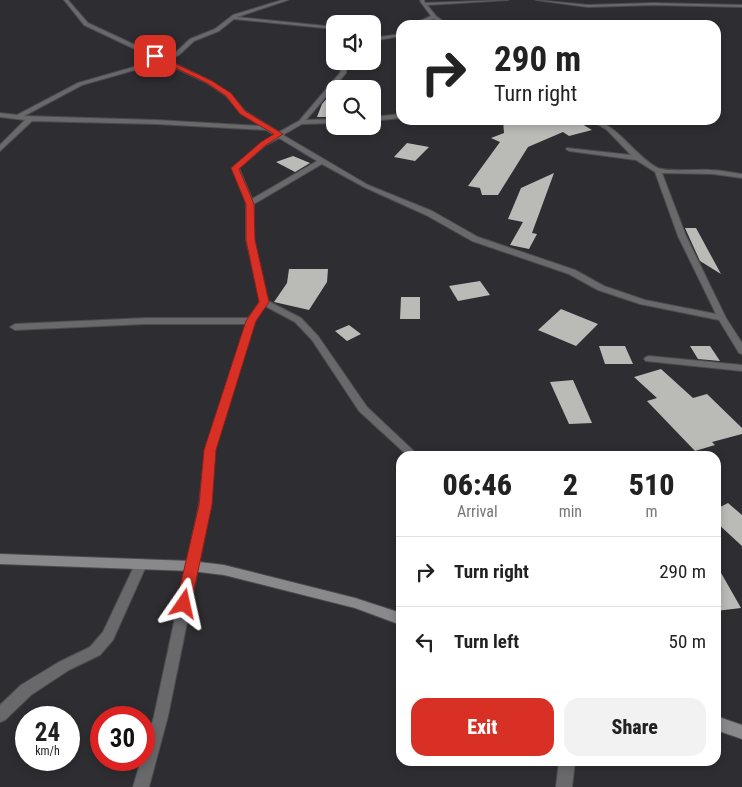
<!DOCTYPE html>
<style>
body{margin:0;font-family:"Roboto Condensed",sans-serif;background:#f2f2f2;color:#222;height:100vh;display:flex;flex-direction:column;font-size:19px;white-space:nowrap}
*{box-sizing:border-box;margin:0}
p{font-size:16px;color:#767676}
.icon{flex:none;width:28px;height:28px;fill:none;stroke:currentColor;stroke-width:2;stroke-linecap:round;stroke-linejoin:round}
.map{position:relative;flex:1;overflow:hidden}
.side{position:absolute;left:396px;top:451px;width:325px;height:315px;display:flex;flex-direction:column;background:#fff;border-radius:15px;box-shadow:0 2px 8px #0003}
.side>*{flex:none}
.top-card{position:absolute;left:396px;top:20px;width:325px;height:105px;border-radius:15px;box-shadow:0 2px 8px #0003;background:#fff;color:#222;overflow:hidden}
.tools{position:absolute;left:326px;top:15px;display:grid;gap:10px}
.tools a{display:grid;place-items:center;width:55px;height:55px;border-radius:10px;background:#fff;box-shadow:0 2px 8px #0003;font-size:25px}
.speed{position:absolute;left:15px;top:706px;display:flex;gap:10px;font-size:25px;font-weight:700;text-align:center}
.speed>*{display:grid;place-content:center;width:65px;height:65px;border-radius:50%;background:#fff;box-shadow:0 2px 8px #0003;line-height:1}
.speed small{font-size:12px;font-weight:400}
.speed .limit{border:8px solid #d22;background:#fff;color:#111}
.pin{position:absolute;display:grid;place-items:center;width:42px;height:42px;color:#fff;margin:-21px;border-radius:10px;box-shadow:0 2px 8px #0006}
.me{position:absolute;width:55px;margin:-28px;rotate:11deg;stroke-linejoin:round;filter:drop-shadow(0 0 4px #0008)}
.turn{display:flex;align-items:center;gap:18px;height:105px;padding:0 15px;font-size:22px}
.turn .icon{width:65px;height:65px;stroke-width:2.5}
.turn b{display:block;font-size:35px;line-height:42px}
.eta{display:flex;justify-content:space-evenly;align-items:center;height:85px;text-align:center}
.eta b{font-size:30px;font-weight:800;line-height:35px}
.primary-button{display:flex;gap:10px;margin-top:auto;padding:10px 15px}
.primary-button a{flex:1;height:58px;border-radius:15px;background:#d93025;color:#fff;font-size:20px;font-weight:800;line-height:58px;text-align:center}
.primary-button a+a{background:#f2f2f2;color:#222}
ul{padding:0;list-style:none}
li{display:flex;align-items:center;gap:15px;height:70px;padding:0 15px;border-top:1px solid #e0e0e0}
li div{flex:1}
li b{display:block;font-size:19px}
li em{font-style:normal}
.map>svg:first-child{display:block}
.building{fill:#babbb7}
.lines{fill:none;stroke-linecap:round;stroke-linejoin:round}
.minor-casing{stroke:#4c4b4e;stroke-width:2}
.secondary-casing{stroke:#4c4b4e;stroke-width:2}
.minor{fill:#69686a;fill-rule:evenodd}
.secondary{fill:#89898c;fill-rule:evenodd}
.route{fill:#d93025;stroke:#8d1f18}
</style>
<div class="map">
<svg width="742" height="787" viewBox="0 0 742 787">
<rect width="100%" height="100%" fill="#2e2d31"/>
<path class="building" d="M335,89V117H317L322,104Z
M503,120H553L554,123L583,120L584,123L582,124L592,130L569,136L563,132L528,147L498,195H482L480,188L468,186L500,142L491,138L504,133Z
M407,143L429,147L415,161L394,157Z
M293,156L310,163L295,172L276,162Z
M554,173L532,233L537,234L529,249L510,245L523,222L508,219L521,188Z
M685,228H696L721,274L700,261Z
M289,269H328L327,282L309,310L274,302L287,283Z
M480,281L490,295L458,301L449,286Z
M401,297H420V319H400Z
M561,309L598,324L576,346L538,330Z
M349,325L361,334L347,341L335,331Z
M599,346H625L633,364H605Z
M690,346H710L720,361L698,359Z
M661,369L693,398L707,394L742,428V434L712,442L715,445L695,451L647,401L657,398L634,377Z
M573,380L592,423L569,424L550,382Z
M728,503L742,515V546L716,522V509Z
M716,564L741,608L716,611Z"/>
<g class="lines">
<defs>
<path id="minor" d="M64,0H68L88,23L163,58L175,53L190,39L215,29L233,15L282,0H288L237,17L335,27V29L234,19L219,31L194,41L179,55L167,60L211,81L230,94L245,111L279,132L299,121L340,73L341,65L340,61H345L347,65L346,73L306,120L335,119V123L302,124L283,135L368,185L432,211L478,237L575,270L604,286L645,300L716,314L678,236L655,172L636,160L569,151L566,149L567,148L631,155L607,130L590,120C615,120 635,157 658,168C667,172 699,169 711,170C722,170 732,173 742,174V178L713,174L662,173L686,236L726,318L742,343V354L739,353L719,320L640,304L598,290L569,274L472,241L426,215L364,187L322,164L254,204V239L268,301L301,318L318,336L367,407L419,456H408L359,411L312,340L295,322L265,306L255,321L215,450L211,505L168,716L149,787H133L141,760H144V750L154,716L199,505L205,450L246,324H146L15,330L10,327L15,324L146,318H248L260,302L246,239V203L232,168L262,143L274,135L266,130L156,124L32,121L0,151V145L25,120L0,117V113L17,115L78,83L158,60L84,25ZM163,62L207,83L226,96L241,113L260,126L156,120L24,116L82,85ZM279,138L317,161L252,199L239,168L266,145Z
M421,0H424L425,3L508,0L427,5L436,16L448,25H443L434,19L417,25H411L431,16L420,1Z
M536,0L588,5L653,3L742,5V7L653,5L588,7Z
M401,34V36L372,41V38Z
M401,114V118L372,121V117Z
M649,356L742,365V371L646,361L644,359L646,357Z
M141,559L145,560L147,564L113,640L100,655L69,670L31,695L5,720L0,722V705L21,685L59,662L90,647L103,632L137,560Z
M559,761H575L572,787H556Z"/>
<path id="secondary" d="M0,554L191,561L224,565L355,598L401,613V625L355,608L224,575L191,571L0,564Z
M716,716L742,725V739L716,730Z"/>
</defs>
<use href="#minor" class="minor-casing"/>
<use href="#secondary" class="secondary-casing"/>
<use href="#minor" class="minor"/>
<use href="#secondary" class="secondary"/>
</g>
<path class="route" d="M153,55H157L212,81L231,93L245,111L283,134L266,145L239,169L254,204L255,240L269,302L256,321L216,450L212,505L191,604L189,608L184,610L178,608L176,604L199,505L204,450L246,321L259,302L246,240V204L231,168L261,142L274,134L240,114L226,96L207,83L153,57Z"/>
</svg>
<div class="tools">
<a><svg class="icon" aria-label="sound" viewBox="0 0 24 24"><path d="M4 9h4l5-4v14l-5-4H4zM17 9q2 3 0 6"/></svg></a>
<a><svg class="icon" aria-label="search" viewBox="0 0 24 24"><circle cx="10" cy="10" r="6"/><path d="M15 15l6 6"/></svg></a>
</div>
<div class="speed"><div>24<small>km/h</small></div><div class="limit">30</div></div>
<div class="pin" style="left:155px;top:56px;background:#d93025"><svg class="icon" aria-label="arrive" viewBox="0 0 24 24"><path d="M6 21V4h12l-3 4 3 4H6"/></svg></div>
<svg class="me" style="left:184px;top:604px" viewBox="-20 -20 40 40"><path d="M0-17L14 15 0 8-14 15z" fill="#d93025" stroke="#fff" stroke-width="4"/></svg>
<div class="top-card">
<div class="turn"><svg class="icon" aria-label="right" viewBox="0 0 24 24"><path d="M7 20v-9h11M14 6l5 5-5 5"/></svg><div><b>290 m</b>Turn right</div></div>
</div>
<section class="side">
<div class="eta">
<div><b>06:46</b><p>Arrival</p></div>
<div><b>2</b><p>min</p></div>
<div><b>510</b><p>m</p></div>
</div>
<ul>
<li><svg class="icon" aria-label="right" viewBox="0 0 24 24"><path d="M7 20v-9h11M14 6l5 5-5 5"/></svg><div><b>Turn right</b></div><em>290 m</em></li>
<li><svg class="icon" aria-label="left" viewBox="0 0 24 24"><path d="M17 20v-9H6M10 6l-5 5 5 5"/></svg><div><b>Turn left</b></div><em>50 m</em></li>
</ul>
<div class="primary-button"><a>Exit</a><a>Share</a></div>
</section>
</div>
